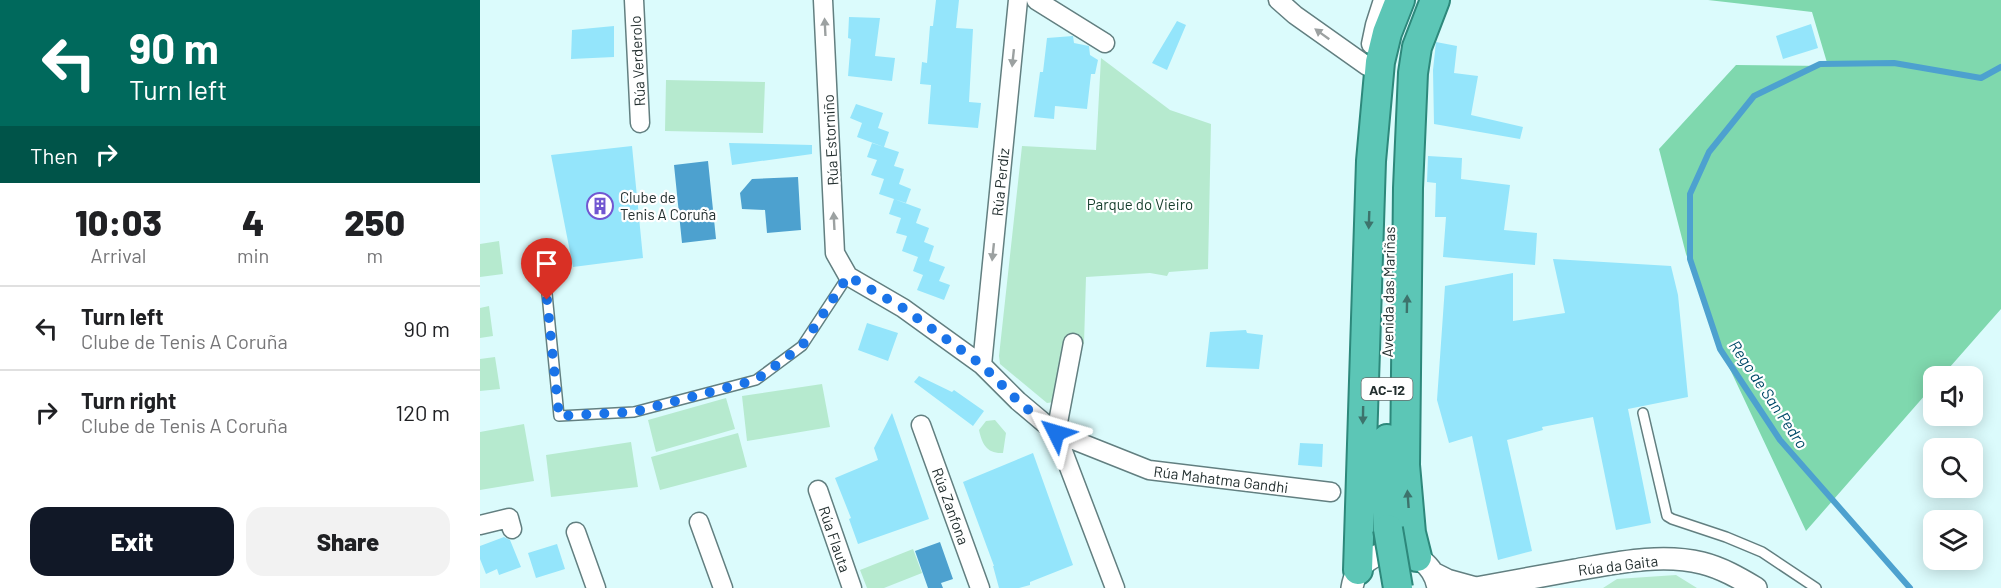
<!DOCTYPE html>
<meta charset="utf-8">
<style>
body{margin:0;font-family:Barlow,sans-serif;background:#f2f2f2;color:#202124;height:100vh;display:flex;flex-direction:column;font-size:22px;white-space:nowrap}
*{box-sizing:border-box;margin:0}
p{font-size:20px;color:#757577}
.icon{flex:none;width:33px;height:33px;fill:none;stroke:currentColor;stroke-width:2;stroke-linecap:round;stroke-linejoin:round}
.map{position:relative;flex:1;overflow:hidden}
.sheet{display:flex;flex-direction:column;background:#fff;width:480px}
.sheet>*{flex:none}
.top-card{background:#00695c;color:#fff;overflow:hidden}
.fabs{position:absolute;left:1443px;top:366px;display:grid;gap:12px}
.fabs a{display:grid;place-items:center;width:60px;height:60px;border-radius:12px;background:#fff;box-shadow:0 3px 15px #0003;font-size:30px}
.pin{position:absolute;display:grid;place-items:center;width:51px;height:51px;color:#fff;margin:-62px -26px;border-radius:50% 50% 50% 0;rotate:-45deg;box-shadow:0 0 6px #0007}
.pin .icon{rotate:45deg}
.me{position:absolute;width:66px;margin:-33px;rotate:310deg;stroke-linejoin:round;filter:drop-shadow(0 0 4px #0008)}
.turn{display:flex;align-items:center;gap:21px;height:126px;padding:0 30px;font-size:27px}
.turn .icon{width:78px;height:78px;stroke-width:2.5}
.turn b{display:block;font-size:42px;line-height:51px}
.then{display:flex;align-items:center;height:57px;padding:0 30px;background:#0003;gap:12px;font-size:22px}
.eta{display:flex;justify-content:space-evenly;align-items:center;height:102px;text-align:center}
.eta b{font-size:36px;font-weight:800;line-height:42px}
.action{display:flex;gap:12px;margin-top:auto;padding:12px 30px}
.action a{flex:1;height:69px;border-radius:18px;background:#111827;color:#fff;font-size:24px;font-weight:800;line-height:69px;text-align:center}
.action a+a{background:#f2f2f2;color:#202124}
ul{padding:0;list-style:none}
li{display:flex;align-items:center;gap:18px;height:84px;padding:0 30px;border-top:2px solid #e0e0e0}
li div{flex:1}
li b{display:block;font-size:22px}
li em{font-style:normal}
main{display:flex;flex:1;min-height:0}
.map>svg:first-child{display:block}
.green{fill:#b6eacf}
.forest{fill:#7fd8ae}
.water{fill:#4da1cf}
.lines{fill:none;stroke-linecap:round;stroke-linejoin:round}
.stream{stroke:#4da1cf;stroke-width:6}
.building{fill:#94e5fb}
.service-casing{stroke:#627f80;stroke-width:12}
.minor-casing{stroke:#627f80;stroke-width:21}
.tertiary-casing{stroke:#627f80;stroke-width:24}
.trunk-casing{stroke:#2d887b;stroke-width:32}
.service{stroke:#fff;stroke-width:9}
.minor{stroke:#fff;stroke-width:18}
.tertiary{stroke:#fff;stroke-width:21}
.trunk{stroke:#5cc6b6;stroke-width:28}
.trunk-bridge-casing{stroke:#2d887b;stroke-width:32;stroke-linecap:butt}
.trunk-bridge{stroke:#5cc6b6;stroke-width:28}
.oneway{fill:#9ca1a1}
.oneway2{fill:#3d736c}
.route{stroke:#1a73e8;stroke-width:10;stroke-dasharray:0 18}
.labels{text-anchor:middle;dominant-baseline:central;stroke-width:4.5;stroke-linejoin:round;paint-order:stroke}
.shield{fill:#fff;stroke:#656d6d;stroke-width:1.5}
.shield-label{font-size:14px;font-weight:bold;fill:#232f2f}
.street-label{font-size:15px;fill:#232f2f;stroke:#fff}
.poi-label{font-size:15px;fill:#232f2f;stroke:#fff;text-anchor:start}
.park-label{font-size:15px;fill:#153c2b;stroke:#fff}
.water-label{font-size:16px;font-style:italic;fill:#014a69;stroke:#fff}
</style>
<main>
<section class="sheet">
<div class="top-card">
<div class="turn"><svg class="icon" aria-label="left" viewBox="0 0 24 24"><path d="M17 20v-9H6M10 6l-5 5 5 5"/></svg><div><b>90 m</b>Turn left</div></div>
<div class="then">Then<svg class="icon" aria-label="right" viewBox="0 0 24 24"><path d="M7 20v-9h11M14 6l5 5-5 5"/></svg></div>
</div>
<div class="eta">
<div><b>10:03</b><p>Arrival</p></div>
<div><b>4</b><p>min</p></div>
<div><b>250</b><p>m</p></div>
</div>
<ul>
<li><svg class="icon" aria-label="left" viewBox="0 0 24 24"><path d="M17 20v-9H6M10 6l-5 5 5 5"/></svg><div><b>Turn left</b><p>Clube de Tenis A Coruña</p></div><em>90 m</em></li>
<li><svg class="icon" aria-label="right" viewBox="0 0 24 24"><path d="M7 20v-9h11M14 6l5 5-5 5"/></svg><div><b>Turn right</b><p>Clube de Tenis A Coruña</p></div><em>120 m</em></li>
</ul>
<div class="action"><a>Exit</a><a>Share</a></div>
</section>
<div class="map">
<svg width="1521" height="588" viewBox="0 0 1521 588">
<rect width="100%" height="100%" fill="#dbfbfc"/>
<path class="green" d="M621,58L690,110L731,124L728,269L689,272L687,276L670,273L606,277L604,344H582L580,394L575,402L567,403L520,364L519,356L542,146L616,150Z
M186,80L285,82L283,133L185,131Z
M19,241L23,274L0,277V244Z
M9,306L13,336L0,338V308Z
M15,357L20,389L0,391V359Z
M342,384L350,427L267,441L262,396Z
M246,398L255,429L176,452L168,420Z
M515,420L526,433L523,453C507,454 502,444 499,430L506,421Z
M44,424L54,481L0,490V432Z
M258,433L267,467L180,490L171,457Z
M151,442L158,487L71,497L66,455Z
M433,549L442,573L404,588H387L380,570Z
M1196,575L1217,588H1123L1137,579Z"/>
<path class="forest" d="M1228,0H1521V309L1462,376H1454L1453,386L1326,531L1249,367L1206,254L1179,149L1256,65L1348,66L1332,12Z"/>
<path class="water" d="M228,161L236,239L202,243L194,165Z
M318,177L321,230L287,233L285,210L262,209L260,193L272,179Z
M460,542L473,579L461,583L463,588H448L435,551Z"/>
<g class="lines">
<path class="stream" d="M1430,588L1300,440L1240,349L1210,259V194L1229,152L1274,96L1340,64L1414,63L1501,78L1521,67"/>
</g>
<path class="building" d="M456,0H479L476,28L493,29L489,102L501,103L498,128L448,124L451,85L440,84L442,62L447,63L450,26H453Z
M369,17L400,18L395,56L415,58L412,81L368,76L371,39L368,38Z
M697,21L706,25L687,70L672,63Z
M1331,24L1338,48L1303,59L1296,36Z
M134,26V57L91,59L92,30Z
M593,36L594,43L609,46L610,55L618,60L615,74H611L607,109L575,106L574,119L554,117L560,72H563L567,38Z
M956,42L977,46L974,73L998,76L991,115L1043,127L1040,139L954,124L953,70Z
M376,104L403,113L398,128L409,132L404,147L377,137L382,123L370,118Z
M249,143L332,145V154L252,165Z
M392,143L419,152L414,166L424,169L419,184L431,189L426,203L399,194L404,179L391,175L397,160L387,157Z
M152,146L163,258L93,267L71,155Z
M948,156L982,158L981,179L1030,185L1024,230L1057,233L1055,265L963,257L966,217H955L956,183L947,182Z
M414,199L441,209L436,223L449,228L444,242L454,246L449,261L465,267L459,281L470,285L464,300L437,290L443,275L433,271L438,257L422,251L427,236L416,233L421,218L409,214Z
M1073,259L1191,266L1198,295L1208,397L1148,409L1171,523L1136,530L1113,417L1062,427L1063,430L1027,440L1052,551L1018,560L992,436L969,443L957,400L965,286L1033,273V321L1085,313Z
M387,323L418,333L408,361L378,350Z
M766,330L767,333L783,335L779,369L726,367L730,332Z
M439,376L472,392L474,390L504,411L493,426L434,382Z
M412,413L449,519L378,544L369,519L371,518L355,478L398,460L394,448Z
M820,443L843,444L842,467L818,465Z
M553,453L593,565L550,582V585L539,588H519L513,566H514L483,482Z
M24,537L30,540L41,567L19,575L17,569L6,574L0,559V546Z
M77,544L85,569L56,578L48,553Z"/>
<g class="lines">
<defs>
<path id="service" d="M63,253L79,416L154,412L276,380L322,346L368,276
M1163,413L1187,516L1192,519L1246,537L1282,552L1336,588"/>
<path id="minor" d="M154,0L160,123
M343,0L355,253L368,276L423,308L502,365L538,401L576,433L669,470L851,492
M556,0L625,43
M798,0L815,15L887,66
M891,44L895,25L903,0
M593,343L576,433L635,588
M502,365L538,0
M441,425L500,588
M338,490L372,588
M219,522L243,588
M0,525L29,518L32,529
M96,532L116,588"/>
<path id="tertiary" d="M953,573L967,580L996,588
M872,588C879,540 950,540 958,588
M996,588C1029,582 1062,576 1095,570C1136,563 1181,553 1222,563C1242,568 1259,578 1276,588"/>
<path id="trunk" d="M907,439L908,529
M937,557L931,533L925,465L928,188L933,73L937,47L955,0
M878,570L891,161L900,62L907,33L920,0"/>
</defs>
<use href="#service" class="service-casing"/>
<use href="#minor" class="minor-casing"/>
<use href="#tertiary" class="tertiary-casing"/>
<use href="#trunk" class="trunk-casing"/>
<use href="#service" class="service"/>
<use href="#minor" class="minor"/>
<use href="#tertiary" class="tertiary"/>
<use href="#trunk" class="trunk"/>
<defs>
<path id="trunk-bridge" d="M908,529L918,588"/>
</defs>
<use href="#trunk-bridge" class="trunk-bridge-casing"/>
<use href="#trunk-bridge" class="trunk-bridge"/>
</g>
<defs><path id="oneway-solid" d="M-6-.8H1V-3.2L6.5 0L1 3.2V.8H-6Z" transform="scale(1.5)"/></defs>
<g class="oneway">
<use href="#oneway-solid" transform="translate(345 27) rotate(-93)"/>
<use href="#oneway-solid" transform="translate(842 34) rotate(-144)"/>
<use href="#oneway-solid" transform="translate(533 58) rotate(96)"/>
<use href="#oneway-solid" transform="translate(354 221) rotate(-93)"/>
<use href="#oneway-solid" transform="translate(513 252) rotate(96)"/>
</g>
<g class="oneway2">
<use href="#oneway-solid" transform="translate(889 220) rotate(92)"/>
<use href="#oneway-solid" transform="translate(927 304) rotate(-89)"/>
<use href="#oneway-solid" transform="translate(883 415) rotate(91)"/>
<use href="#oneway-solid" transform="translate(928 499) rotate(-94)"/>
</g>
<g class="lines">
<path class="route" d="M67,300L79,416L154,412L276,380L322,346L368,276L423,308L502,365L538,401L576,433"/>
</g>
<defs>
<symbol id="building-ring" viewBox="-11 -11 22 22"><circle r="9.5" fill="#fff" stroke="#7257d1" stroke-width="1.5"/><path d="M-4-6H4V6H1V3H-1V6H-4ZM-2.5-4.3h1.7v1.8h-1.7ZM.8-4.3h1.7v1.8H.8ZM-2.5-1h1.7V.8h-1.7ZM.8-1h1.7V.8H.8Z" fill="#7257d1"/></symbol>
</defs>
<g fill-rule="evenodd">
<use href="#building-ring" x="105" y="191" width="30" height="30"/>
</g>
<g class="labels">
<rect class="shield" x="881.5" y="378" width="51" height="22" rx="4.5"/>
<g class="shield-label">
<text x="907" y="389">AC-12</text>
</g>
<g class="street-label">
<text transform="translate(157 61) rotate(-93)">Rúa Verderolo</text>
<text transform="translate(350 140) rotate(-93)">Rúa Estorniño</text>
<text transform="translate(520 182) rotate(-84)">Rúa Perdiz</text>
<text transform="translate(908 292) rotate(-89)">Avenida das Mariñas</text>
<text transform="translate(741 479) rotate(7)">Rúa Mahatma Gandhi</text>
<text transform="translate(471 506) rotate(70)">Rúa Zanfona</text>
<text transform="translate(355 539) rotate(71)">Rúa Flauta</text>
<text transform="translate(1138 565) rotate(-7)">Rúa da Gaita</text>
</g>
<g class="poi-label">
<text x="140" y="197">Clube de<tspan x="140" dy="17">Tenis A Coruña</tspan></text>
</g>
<g class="park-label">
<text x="660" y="204">Parque do Vieiro</text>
</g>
<g class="water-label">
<text transform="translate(1289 394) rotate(56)">Rego de San Pedro</text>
</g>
</g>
</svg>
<div class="fabs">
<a><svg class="icon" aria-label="sound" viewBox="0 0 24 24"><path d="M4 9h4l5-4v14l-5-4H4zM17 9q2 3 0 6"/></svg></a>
<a><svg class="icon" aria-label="search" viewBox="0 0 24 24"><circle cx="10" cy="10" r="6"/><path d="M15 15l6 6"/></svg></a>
<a><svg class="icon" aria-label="layers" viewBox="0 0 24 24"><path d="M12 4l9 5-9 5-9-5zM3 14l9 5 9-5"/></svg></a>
</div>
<div class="pin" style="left:67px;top:300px;background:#d93025"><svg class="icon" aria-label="arrive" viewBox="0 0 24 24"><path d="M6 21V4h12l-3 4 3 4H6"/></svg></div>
<svg class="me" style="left:576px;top:433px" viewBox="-20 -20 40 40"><path d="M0-17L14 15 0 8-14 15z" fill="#1a73e8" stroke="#fff" stroke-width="4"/></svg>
</div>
</main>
